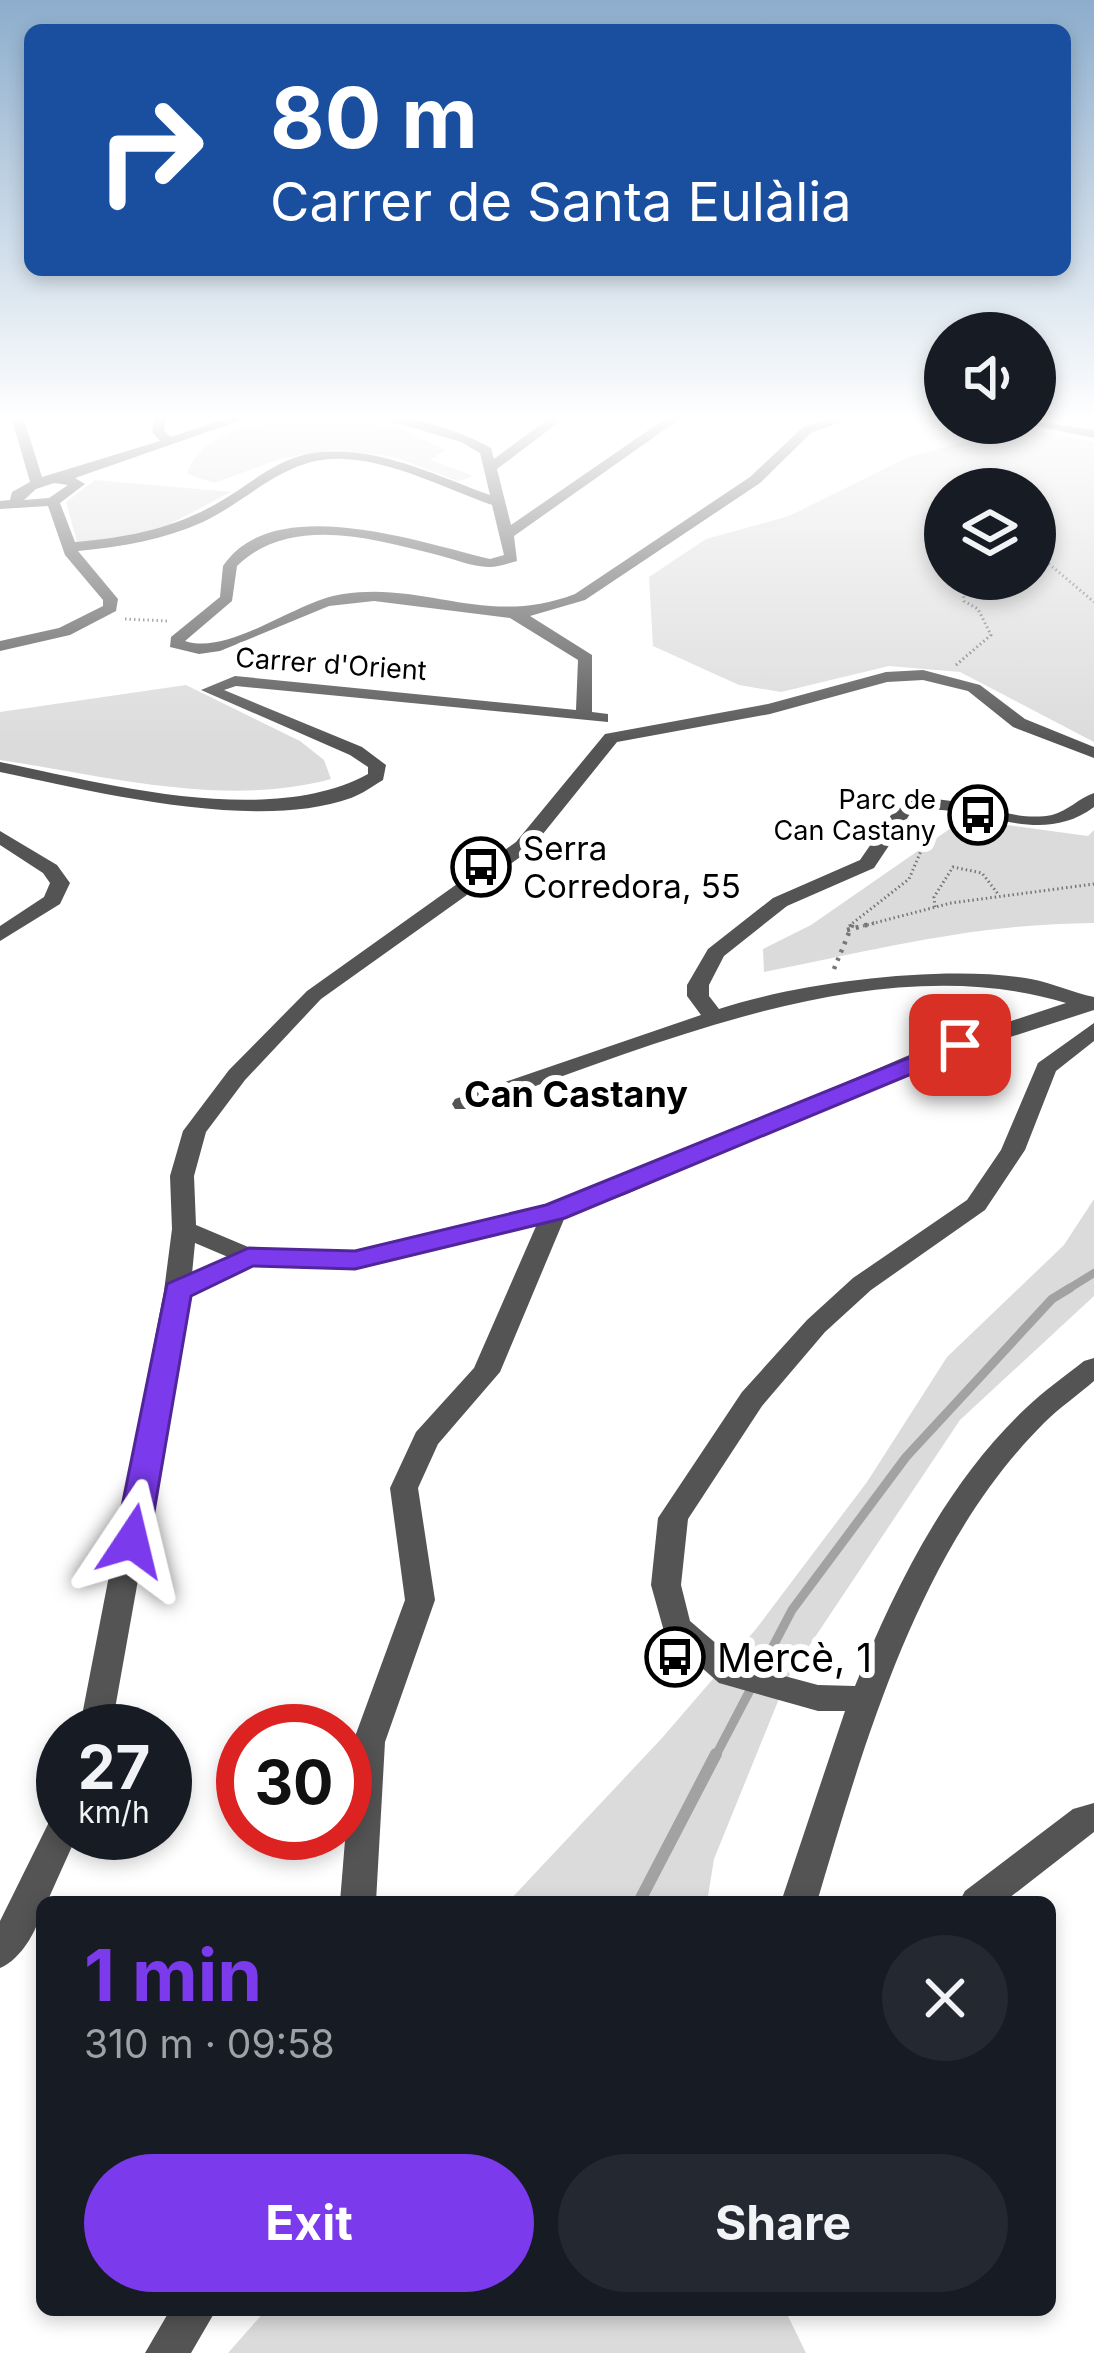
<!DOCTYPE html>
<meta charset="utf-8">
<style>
body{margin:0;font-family:Inter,sans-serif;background:#242831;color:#f1f3f6;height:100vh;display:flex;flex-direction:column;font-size:45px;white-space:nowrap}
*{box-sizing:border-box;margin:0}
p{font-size:39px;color:#9ea1a6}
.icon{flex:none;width:66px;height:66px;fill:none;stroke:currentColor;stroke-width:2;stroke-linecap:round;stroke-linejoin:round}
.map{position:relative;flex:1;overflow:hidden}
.side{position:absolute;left:36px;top:1896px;width:1020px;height:420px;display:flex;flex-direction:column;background:#171b24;border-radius:18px;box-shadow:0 6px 18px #0003}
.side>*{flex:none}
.banner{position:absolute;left:24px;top:24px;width:1047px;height:252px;border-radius:18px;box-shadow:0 6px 18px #0003;background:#1a4fa0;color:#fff;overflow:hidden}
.fabs{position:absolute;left:924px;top:312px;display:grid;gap:24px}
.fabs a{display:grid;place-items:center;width:132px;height:132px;border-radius:50%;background:#171b24;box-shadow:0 6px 18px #0003;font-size:60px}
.speed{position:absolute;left:36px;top:1704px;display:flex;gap:24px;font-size:60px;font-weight:700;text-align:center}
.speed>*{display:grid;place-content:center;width:156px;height:156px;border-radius:50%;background:#171b24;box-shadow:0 6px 18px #0003;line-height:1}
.speed small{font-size:30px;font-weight:400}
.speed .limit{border:18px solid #d22;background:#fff;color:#111}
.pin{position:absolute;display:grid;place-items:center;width:102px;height:102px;color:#fff;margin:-51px;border-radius:24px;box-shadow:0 6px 18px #0006}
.me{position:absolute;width:132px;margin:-66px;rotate:10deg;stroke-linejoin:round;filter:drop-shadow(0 0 9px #0008)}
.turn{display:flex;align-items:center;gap:42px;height:252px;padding:0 48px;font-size:54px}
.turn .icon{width:156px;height:156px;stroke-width:2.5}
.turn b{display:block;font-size:84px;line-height:102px}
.round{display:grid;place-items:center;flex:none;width:126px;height:126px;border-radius:63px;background:#242831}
.headline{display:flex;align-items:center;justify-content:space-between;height:204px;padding:0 48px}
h1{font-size:72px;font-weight:700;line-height:90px;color:#7c3aed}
.action{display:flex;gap:24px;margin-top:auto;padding:24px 48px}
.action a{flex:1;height:138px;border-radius:72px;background:#7c3aed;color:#fff;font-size:48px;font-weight:700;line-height:138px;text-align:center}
.action a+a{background:#242831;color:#f1f3f6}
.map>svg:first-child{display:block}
.green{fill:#dbdbdb;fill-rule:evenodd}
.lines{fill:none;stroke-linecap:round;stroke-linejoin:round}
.stream-far2{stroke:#a2a2a2;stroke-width:8}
.stream-far1{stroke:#a2a2a2;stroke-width:9}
.stream{stroke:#a2a2a2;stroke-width:12}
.path-far1{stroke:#767676;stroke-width:3;stroke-dasharray:1.5 3;stroke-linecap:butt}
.path{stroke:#767676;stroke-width:4.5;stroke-dasharray:3 6;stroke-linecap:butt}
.street{fill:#545454;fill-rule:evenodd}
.route{fill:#7c3aed;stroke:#51269a;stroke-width:3}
.labels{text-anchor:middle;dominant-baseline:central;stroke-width:12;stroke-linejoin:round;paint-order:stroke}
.far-street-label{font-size:27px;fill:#000;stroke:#fff}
.far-poi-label{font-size:27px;fill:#000;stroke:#fff;text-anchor:end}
.poi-label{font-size:33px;fill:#000;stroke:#fff;text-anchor:start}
.neighbourhood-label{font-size:36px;font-weight:bold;fill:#000;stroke:#fff}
.near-poi-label{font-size:39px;fill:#000;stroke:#fff;text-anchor:start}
</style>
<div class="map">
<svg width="1094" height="2353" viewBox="0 0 1094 2353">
<rect width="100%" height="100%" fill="#fff"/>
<path class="green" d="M322,418L396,427L446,450L430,460L474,476L458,481L395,457L334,450L283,458L214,483L187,474C202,425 279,419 322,418Z
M1020,428L1094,442V742L960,672L889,666L781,692L739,685L653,646L649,577L706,539L789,516L908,457ZM945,489H1035V579H945Z
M95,480L231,492L145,537L77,542L66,502Z
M186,685L300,741L324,760L331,779C224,808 108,776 0,760V712Z
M964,819L1088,836L1094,830V923C973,924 881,949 764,972L763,949L811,925Z
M1094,1199V1296L960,1420L787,1679L714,1859L707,1902H508L662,1738L756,1629L867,1482L947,1357L1064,1245Z
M266,2310H785L806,2353H228Z"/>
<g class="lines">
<path class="stream-far2" d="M1065,1291L1094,1273"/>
<path class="stream-far1" d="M715,1757L792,1610L906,1457L1052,1299L1070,1288"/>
<path class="stream" d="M639,1902L716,1754"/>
<path class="path-far1" d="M1035,552L1094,602
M125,619L168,621
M956,665L991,635L978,609L964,601L963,590L971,579
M935,907L934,897L953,867L982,873L998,894
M849,926L909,879L932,825
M863,926L951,903L1094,884"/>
<path class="path" d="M847,930L874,923
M834,969L853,923"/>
<path class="street" d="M11,416H23L42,477L160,441L152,432L155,416H167L164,431L171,437L233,416H253L75,478L85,484L60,503L75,542C125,538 172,529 216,504C252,484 279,455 322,452C380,447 437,476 490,495L480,453L461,442L374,416C413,416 457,429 491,448L494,459L552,416H567L497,469L511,525L669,416H684L514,536L517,561C509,563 498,567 489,567C472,567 451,558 434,554C371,538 289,515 237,566L232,601L185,641C230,656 295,601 343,594C426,581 487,628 575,594L750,477L803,427L838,416H859L811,433L760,483L585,600L530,616L592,655V712L608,714V722L236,686L224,690L362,747L386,765L383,780C373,786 362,794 351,798C257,832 96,792 0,772V762C106,784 269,828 368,774V767L350,755L201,690L235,676L576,710L578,660L510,618L374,601L329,606L220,651L199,654L170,647L171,637L220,597L223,566C273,491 419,542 490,559L504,555L492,505C444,488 394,461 343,459C286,456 251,499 203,522C163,540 121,547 78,551L118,599L116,611L70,635L0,651V641L59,628L103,606V600L65,555L48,506L0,509V501L10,500L12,492L30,482ZM54,483L68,485L49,498L24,500L36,489Z
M1035,421L1094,430V438L1021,423Z
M923,670L980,685L1025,719L1094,747V758L1013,727L968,691L923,680L887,682L770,714L617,742L530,850L321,999L245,1080L206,1132L194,1176L196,1225L253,1249L354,1252L437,1235L546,1207L609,1184L914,1053L1066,1003C876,945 650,1047 471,1109H455L452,1104L455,1099L701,1015L687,996V985L708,949L773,898L860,860L900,802C959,789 1004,824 1052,815C1068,811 1079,798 1094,793V807C1036,850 976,801 912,811L874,868L787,906L724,956L709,985V996L719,1009C800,982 947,964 1031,979C1053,983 1073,993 1094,997V1010L930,1063L627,1194L565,1217L500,1372L438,1444L418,1488L435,1600L385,1742L376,1902H340L353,1742L405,1600L390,1488L416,1432L474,1368L537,1224L354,1268L253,1265L189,1295L111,1731H79L164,1291L172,1229L170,1176L183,1131L229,1070L307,991L516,842L605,734L768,704L886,672ZM195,1243L228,1257L192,1274Z
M0,831L57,865L70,883L60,904L0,941V926L44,897L50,883L43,873L0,845Z
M1094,1023V1041L1056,1071L1025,1150L985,1210L871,1290L825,1332L762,1406L688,1519L681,1585L690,1621L740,1664L818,1685L855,1686C895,1587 947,1482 1026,1408C1044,1391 1065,1376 1084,1361L1094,1358V1381C1078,1395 1059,1408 1044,1423C919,1548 866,1738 817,1902H781L845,1711H818L719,1683L665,1635L651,1585L658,1518L742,1392L807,1320L853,1278L967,1200L1001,1150L1038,1063Z
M1094,1803V1832L1004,1902H959L965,1891L1073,1809Z
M63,1813V1833H78L47,1902H42C42,1925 21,1960 0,1968V1921L51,1818Z
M170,2310H216L191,2353H145Z"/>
</g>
<linearGradient id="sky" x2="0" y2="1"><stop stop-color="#8cadcc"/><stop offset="0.56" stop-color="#fff"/><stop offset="1" stop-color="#fff" stop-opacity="0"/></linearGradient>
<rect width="1094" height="746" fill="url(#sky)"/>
<path class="route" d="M960,1037L969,1039L972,1045L969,1050L565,1218L355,1269L253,1266L191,1296L149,1541L144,1550L132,1554L120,1550L115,1541L167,1284L249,1248L355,1251L546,1205Z"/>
<defs>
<symbol id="bus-ring" viewBox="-11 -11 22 22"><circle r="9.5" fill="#fff" stroke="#000" stroke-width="1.5"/><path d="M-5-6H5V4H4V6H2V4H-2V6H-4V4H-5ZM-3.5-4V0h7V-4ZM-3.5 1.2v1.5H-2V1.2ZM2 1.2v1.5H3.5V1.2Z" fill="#000"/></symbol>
</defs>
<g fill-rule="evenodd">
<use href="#bus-ring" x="945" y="782" width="66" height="66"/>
<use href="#bus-ring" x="448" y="834" width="66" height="66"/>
<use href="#bus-ring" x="642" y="1624" width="66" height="66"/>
</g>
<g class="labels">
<g class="far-street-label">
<text transform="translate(331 664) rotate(4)">Carrer d'Orient</text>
</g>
<g class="far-poi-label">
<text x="936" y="799">Parc de<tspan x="936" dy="31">Can Castany</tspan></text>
</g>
<g class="poi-label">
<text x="523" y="848">Serra<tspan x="523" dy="38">Corredora, 55</tspan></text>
</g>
<g class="neighbourhood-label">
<text x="576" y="1094">Can Castany</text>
</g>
<g class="near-poi-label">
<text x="717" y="1657">Mercè, 1</text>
</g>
</g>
</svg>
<div class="fabs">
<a><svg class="icon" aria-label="sound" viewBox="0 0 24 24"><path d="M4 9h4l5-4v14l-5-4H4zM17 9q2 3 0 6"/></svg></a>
<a><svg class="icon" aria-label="layers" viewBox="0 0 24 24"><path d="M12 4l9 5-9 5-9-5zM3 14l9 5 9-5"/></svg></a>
</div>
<div class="speed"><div>27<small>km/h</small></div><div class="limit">30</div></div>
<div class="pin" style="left:960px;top:1045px;background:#d93025"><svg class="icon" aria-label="arrive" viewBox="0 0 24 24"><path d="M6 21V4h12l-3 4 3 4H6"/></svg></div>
<svg class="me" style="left:132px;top:1541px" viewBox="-20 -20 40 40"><path d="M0-17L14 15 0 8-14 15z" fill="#7c3aed" stroke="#fff" stroke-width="4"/></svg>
<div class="banner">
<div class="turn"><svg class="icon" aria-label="right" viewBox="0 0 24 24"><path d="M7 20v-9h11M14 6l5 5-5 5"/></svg><div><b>80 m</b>Carrer de Santa Eulàlia</div></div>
</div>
<section class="side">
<div class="headline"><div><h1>1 min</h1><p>310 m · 09:58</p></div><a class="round"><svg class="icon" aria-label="close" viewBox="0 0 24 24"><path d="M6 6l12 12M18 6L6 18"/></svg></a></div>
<div class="action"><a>Exit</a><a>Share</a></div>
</section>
</div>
